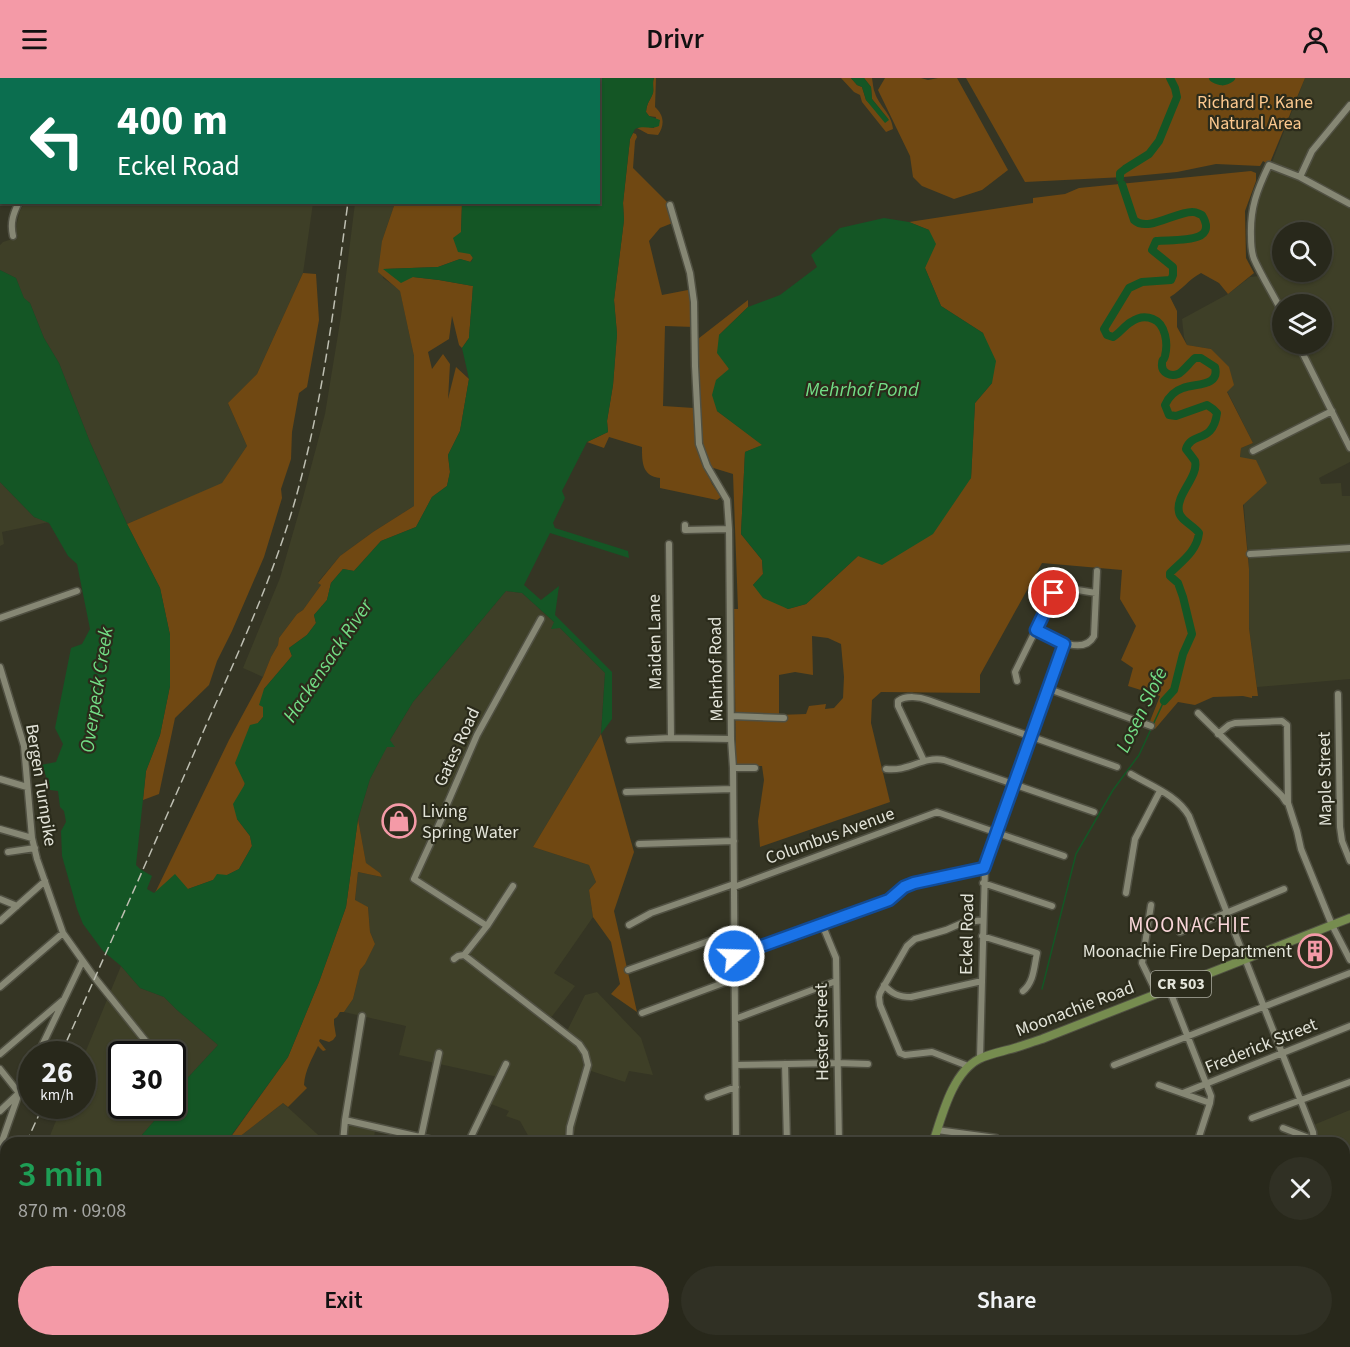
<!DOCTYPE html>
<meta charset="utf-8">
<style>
body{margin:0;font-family:"Source Sans 3",sans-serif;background:#303024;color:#f1f3f6;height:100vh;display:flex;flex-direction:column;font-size:22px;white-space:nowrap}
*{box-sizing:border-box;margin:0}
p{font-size:20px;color:#a5a6a3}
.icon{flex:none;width:33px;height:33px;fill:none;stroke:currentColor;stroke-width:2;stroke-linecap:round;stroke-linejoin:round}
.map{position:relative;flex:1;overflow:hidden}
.drawer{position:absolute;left:0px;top:1059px;width:1350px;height:210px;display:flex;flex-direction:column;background:#28281b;border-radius:18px 18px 0 0;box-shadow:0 2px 4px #0004,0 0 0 2px #44443a}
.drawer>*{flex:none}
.top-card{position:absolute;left:0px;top:0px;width:600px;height:126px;box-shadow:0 2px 4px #0004,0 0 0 2px #44443a;background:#0b6e4f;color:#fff;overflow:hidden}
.fabs{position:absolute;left:1272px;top:144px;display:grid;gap:12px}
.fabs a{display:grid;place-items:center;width:60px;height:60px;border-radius:50%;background:#28281b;box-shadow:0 2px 4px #0004,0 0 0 2px #44443a;font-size:30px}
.speed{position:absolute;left:18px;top:963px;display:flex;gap:12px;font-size:30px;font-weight:700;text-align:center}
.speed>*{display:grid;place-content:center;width:78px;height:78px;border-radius:50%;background:#28281b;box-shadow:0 2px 4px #0004,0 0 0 2px #44443a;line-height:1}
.speed small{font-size:15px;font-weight:400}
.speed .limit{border:3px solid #111;border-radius:9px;background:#fff;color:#111}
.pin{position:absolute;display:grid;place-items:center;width:51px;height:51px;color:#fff;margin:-26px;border:3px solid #fff;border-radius:50%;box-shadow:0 2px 6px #0007}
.me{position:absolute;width:66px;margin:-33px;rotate:70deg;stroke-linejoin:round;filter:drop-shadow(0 0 4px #0008)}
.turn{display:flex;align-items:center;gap:21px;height:126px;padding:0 18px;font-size:27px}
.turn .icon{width:78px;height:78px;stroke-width:2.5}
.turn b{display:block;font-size:42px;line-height:51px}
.round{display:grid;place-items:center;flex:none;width:63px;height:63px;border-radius:32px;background:#303024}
.headline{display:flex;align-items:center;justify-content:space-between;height:102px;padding:0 18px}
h1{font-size:36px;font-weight:600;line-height:45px;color:#1e9e55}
.primary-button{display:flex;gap:12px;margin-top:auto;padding:12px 18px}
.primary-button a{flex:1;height:69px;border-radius:36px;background:#f49aa7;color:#111;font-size:24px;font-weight:600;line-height:69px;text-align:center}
.primary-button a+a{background:#303024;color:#f1f3f6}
header{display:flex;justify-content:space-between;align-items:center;height:78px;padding:0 18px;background:#f49aa7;color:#111;font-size:27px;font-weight:600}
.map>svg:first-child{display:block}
.built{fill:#3e3f27;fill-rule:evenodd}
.green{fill:#704812;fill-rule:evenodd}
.water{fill:#145625}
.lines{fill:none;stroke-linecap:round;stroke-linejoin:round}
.stream{stroke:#145625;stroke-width:1.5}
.river{stroke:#145625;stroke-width:8}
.minor-casing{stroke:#505042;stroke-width:9}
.major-casing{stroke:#505042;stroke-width:10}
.highway-casing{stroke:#505042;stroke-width:12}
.minor{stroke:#868774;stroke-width:6}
.major{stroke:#768c4f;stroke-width:8}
.highway{stroke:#6b8f37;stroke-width:9}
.rail{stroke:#bebfb2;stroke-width:1.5;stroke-dasharray:9 4.5;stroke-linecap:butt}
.route-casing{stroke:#114b97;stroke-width:15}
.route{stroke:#1a73e8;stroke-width:10}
.labels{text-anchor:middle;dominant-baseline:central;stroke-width:4.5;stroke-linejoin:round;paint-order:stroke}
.shield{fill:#2b2b1b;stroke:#acaca0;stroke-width:1.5}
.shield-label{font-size:16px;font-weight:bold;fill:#e3e4d9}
.park-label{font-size:18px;fill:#fdc98f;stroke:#2b2b1b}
.street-label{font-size:18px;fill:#e3e4d9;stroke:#2b2b1b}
.poi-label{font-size:18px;fill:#e3e4d9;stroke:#2b2b1b;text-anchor:start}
.water-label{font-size:20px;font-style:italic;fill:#72dd85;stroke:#2b2b1b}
.quarter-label{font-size:21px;letter-spacing:1.5px;fill:#f9d5d9;stroke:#2b2b1b}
</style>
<header><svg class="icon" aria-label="menu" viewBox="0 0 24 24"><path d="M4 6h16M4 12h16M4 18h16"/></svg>Drivr<svg class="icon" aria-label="person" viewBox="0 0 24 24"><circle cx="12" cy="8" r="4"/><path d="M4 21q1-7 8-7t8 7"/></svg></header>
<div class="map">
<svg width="1350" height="1269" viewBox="0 0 1350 1269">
<rect width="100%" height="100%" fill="#353524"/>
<path class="built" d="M89,0H330V2H88Z
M1305,0H1350V384L1319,400L1321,406L1341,405L1342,418H1350V601L1257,609L1249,550V491L1240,379L1241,370L1253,365L1227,313L1211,271L1187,267L1184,259L1182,241L1228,216L1250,199L1260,198L1257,190L1250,148L1274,79ZM1282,154H1322V194H1282ZM1282,226H1322V266H1282Z
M24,125H313L303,195L257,296L228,325L247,368L222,406L127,446L90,364L59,285L44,260L30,225L24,221L16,200L0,192V167L3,164L18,159L16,152L17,145L20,133Z
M355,125H395L382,163L383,200L400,212L414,278V428L373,454L340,478L318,504L321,507L303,532L297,536L279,560L278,567L271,579L263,599L243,590L280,500L301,427L325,336L341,238Z
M0,404L34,439L49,444L2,454L4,466L0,468Z
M506,513L522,515L554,544L605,595L601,656L533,769L589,787L596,804L589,812L593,839L554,895L575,908L550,941L567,953L585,917L597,914L641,960L653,997L629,993L625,1004L588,992L572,1065H545L530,1061L520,1043L506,1038L509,1033L486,1024L498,999L399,977L406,948L344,934L353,921L360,892L365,886L375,866L370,854L368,829L355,823L358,794L382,799L380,795L366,786L358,741L370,701L390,662L413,624Z
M121,888L140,910L164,919L177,932L218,967L181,1007L173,1020L172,976H122V1028H167L135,1065H47L62,1028H82L83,980Z
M283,1025L327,1065H235L234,1063Z
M1350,1032V1269H1256L1258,1263H1344V1093L1347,1085L1344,1083V1065H1314L1311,1048Z
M348,1047L375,1053L373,1065H346Z
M6,1161V1221L0,1232V1175Z
M221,1263H293V1269H230Z
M307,1263H377L378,1265L377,1269H306Z"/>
<path class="green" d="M654,0H656L655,29C664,37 665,47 658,57L648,56L637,50L643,48L654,50L656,39L649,38L646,34C647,24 650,23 653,15C654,11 652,5 654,0Z
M841,0H851L857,7L862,9L866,22L889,42L872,21L871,9L864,0H872C873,5 873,11 875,15C879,28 892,36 893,51L886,54L862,24L860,17L854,14Z
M885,0H921L928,2L938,0H957L1008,92L982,112L954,121L922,108L913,99L910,78L878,12Z
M966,0H1305L1269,87L1263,83L1260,88L1216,86L1177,94L1124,99L1025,104Z
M633,55L636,56L637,59L635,63L633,90L670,127L675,144L660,150L649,163L662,217L693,211L694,249L665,248L663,328L694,330L696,363L701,384L707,394L712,406L721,419L717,422L660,410V400C642,398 642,384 642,369L609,359L604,370L587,364L608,354L607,343L613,307L617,256L614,222L624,142L623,125L630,61Z
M1251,93L1256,95V103L1245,133L1246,180L1254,195L1228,216L1219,205L1201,195C1188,202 1183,211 1170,219L1177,233V249L1187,267L1211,271L1229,289L1234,307L1227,314L1253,365L1241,370L1240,379L1256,382L1267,405L1243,427L1249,491V550L1258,618H1252V620L1243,618L1213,619L1195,627L1178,624L1155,651L1150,643L1160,618L1128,608L1133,590L1121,582L1136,548L1120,521L1122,492L1042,485L980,597V615L881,614L872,622L871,645L890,724L760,769L758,743L764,702L762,688H736L734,531H738L733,396L707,388L699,366L694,264L748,222V229L719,257L729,291L717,333L763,367L745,374L741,456L762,482L763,496L753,507L788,531L806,526L858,478L971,400L975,325L992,305L983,255L941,228L925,190L929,152L909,144L1033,125V120L1065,116L1079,110ZM812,558L828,560L841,566L844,599L843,620L834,630L825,631L826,626L809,628L806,636L779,637V597L795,594L813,597Z
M395,125H462L461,154L473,180L470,184L460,181L438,189L384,191L413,199L439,202L473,208L469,260L462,270L459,267L452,238L449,261L428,274L432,291L443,276L450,286L448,321L456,289L469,301L460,353L448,377L450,394L447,408L432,419L416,449L381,463L354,493L343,491L331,505L327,522L314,537L316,545L307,557L289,570L292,578L264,611L263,639L258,645L237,741L250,758L252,768L239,791L227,797L188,811L155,815L229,662L263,599L271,579L278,567L279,560L297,536L303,532L321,507L318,505L340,478L373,454L414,428V278L400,213L378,194L382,163Z
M303,195L316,196L319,242L307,309L299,315L292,354L291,381L281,411L282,420L264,479L232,553L217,583L209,607L175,640L159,716L143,722L146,693L160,657L170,608V557L160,510L127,446L222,405L247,368L228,325L257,296Z
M601,656L634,774L614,833L637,934L611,916L620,906L611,864L593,839L589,812L596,804L589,787L533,769Z
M358,741L366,785L380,795L382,799L358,794L355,822L368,829L370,854L375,866L365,886L360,892L353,921L344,934H340L337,939L334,941V946L336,958L333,962L329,964L320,961L319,963L326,972L323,973L318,968C312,981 305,992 304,1007L307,1010L288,1029L283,1025L234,1063H228L288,979L319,904L346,829Z
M50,1263H102L100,1269H45Z"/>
<path class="water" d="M481,0H654C652,5 654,10 653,15C650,23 647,24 646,34L649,38L660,42L659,48C651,52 645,47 635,51L630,61L623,125L624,142L614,222L617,256L613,307L607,343L608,354L587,364L562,413L565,420L553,445L555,450L628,473L629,480L550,455L524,507L541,522L559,508L555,537L612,594V641L601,656L605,595L560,550L551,551L554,544L522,515L506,513L413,624L390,662L395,669H387L370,701L358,741L346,829L319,904L288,979L228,1062L234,1063L235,1065H135L167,1028H172L173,1020L181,1007L218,967L177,932L164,919L140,910L121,888L103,873L83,846L77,831L62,778L61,753L66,744L64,733L60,729L58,713L42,711L46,698L41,687L56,684L63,666L55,650L71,570L82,566L90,551L77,486L68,478L49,445L34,439L0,404V192L16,200L24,220L30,225L44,260L59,285L90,364L127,446L160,510L170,557V608L160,657L146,693L136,787L140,791L152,798L147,811L154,815L175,796L188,811L213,802L217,796L227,797L239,791L252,768L250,758L237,741L233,726L245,706L235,685L250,647L258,645L263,639V629L259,627L264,611L292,578L289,570L307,557L316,545L314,537L327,522L331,505L343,491L354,493L381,463L416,449L432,419L447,408L450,394L448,377L460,353L469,301L462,270L469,260L473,208L439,202L413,199L401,205L383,191L438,189L460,181L471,184L473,180L470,176L458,174L453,160L461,154L462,125L598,124V2H482Z
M851,0H864L871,9L872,21L889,42L885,45L866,22L862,9L857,7Z
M884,140L909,144L929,152L936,166L925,190L941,228L983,255L996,283L992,305L975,325L971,400L933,456L882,487L858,478L806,526L788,531L763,520L753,507L763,496L762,482L741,456L745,374L762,367L717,333L712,317L716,302L729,291L717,275L719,257L748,229L780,217L817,189L811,177L840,150Z
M6,1224V1263H50L45,1269H0V1236Z"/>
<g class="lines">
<path class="stream" d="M1042,911L1076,776L1113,712L1139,677L1164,623"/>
<path class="river" d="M1213,0C1220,4 1224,5 1231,0
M1120,100V95L1125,91L1149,76L1159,63L1177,19L1175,10L1170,0
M1122,106L1134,142C1148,155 1176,133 1193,134C1196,134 1199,136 1202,137C1220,167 1173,161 1156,163L1152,172L1173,189V197L1171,202L1142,204L1129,210L1104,251L1107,257L1113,259C1120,255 1124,248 1131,244C1138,239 1146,238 1153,241C1166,246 1168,266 1165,278C1163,285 1162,279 1162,286C1161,295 1171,299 1178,296C1183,294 1190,284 1195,280H1201L1215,289C1220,309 1195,305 1183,310C1174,313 1169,318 1165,327L1169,337L1176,338L1207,327L1213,331L1217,335C1213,366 1192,353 1186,371C1189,375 1193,380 1195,383C1199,399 1175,417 1179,434C1180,442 1194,448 1199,455C1197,473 1182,483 1170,495V498L1178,505L1183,519L1192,556L1183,576L1174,612L1164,623"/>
<defs>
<path id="minor" d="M82,2L83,0
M1300,99L1312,73L1350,27
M670,127L690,195L694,224L695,288L699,366L707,388L727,422L729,451L731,661L733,690L736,1065
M13,158C10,145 13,136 19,124
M1282,234C1273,216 1262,199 1254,181C1251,173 1251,166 1251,158C1250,130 1257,112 1269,87L1300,99L1350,126
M1298,266L1350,370
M1253,373L1332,333
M685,447V452L729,451
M669,466L671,660
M1250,476L1350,470
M0,540L77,513
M1036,552C1050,559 1083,579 1094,558L1097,493
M0,589L24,668L32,760L37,781L63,855L95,900L156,976
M1017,603L1015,594L1054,515L1061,510H1065L1096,515
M1049,611L1151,648
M1338,616L1340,749L1342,763L1350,783
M1198,635L1282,718L1286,724
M731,638L784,640
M1218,656L1229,647L1235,645L1282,643L1287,647L1288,725L1297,753L1301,771L1332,847L1350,882
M629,662L671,660L731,661
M924,683L898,628V623C906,617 920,619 928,622L1117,689
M733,690H755
M886,691C909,694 922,678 944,682L1094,734
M1131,696C1151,708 1177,717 1189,738L1313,1054L1314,1065
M0,701L27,709
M626,714L733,711
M0,751L32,760
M639,766L734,763
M8,774L35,770
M983,805L1052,828
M734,809L937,734L1064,778
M1126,815L1135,761L1160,713
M0,821L17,828
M1151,827L1142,885L1157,916
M0,843L45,803
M822,846L836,880L839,1065
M629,847L651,835L734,806
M487,848L414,801L442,740L445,731L477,657L541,541
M1180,854L1284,811
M982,858L1037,875C1034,889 1034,904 1023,913
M464,877L487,848L513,808
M734,878L889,822L904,809L913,805L985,790
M454,881L458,878L464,877L579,966L585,975L588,987L570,1049L569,1065
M628,892L734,854
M884,907C892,916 899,919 911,919L982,903
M0,909L63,855
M1169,911L1211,1018L1210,1025L1197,1065
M642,935L734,901
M735,941L836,903
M0,976L62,923
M38,976L82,884
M980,980L985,790L1064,566
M785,986L787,1065
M736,987L837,985L868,986
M1114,987L1350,895
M968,988L932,974L905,977L900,975L880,927L879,919L880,915L907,868L915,861L946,852L962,845L983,842
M0,991L19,1015
M172,998L177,1003
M1159,1007L1210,1025
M1183,1015L1350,948
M708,1019L736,1009
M0,1033L19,1015L32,990
M1252,1040L1350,1004
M345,1042L362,938
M1283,1050L1314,1062
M937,1052L996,1060
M421,1059L439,975
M343,1065L345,1042L446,1065
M468,1065L506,986
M0,1069L19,1015
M1344,1239L1350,1221
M438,1263L447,1269
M658,1263L660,1266L692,1263
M732,1263L734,1269
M1103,1263L1112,1269
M297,1269L298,1263
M516,1269L517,1263
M988,1269L989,1263
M1033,1269L1035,1263
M1126,1269L1129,1263
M1170,1269L1172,1263
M1245,1269L1247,1264
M1334,1269L1336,1263"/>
<path id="major" d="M933,1065C942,1038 952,995 979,981C989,976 1000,974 1011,971C1022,968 1032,964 1042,961L1350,840
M900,1269L902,1263"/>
<path id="highway" d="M13,2L15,0
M34,2L35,0
M43,2L45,0
M52,2L54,0
M0,3L3,0
M0,17L2,15
M0,33L2,32
M0,47L2,46
M0,56L2,54
M0,1127L6,1132
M161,1263L165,1269"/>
</defs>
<use href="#minor" class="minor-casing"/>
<use href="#major" class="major-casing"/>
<use href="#highway" class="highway-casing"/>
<use href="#minor" class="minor"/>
<use href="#major" class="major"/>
<use href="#highway" class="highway"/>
<path class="rail" d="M365,2L366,0
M61,976C109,868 157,761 204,652C236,580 269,508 292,433C322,332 334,228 348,124
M26,1065L43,1028
M0,1125L6,1111"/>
</g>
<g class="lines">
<defs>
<path id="route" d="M734,878L889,822L904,809L914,805L984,790L1064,566L1036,552L1054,515"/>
</defs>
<use href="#route" class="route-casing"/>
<use href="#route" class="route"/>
</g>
<defs>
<symbol id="shop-ring" viewBox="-11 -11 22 22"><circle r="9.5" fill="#2b2b1b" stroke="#f49aa7" stroke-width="1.5"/><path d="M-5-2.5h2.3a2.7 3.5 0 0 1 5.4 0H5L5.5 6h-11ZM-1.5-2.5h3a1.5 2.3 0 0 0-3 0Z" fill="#f49aa7"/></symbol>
<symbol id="building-ring" viewBox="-11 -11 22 22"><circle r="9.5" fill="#2b2b1b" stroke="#f49aa7" stroke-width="1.5"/><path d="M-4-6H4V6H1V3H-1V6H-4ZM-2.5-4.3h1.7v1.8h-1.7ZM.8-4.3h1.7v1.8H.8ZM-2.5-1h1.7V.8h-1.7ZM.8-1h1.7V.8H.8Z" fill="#f49aa7"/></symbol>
</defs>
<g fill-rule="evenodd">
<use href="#shop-ring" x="380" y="724" width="38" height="38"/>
<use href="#building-ring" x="1296" y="854" width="38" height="38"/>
</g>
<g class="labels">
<rect class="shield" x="1151" y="893" width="60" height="26" rx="4.5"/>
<g class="shield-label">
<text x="1181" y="906">CR 503</text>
</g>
<g class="park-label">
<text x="1255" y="24">Richard P. Kane<tspan x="1255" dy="21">Natural Area</tspan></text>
</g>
<g class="street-label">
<text transform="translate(655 564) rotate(-91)">Maiden Lane</text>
<text transform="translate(716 591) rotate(-91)">Mehrhof Road</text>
<text transform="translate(457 669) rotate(-65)">Gates Road</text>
<text transform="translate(1325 701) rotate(-91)">Maple Street</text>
<text transform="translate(41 707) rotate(81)">Bergen Turnpike</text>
<text transform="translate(830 758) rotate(-20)">Columbus Avenue</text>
<text transform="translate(967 856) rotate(-89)">Eckel Road</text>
<text transform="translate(1075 931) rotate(-21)">Moonachie Road</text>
<text transform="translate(822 954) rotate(-91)">Hester Street</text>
<text transform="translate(1261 968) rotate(-22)">Frederick Street</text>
</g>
<g class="poi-label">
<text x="422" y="733">Living<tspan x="422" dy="21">Spring Water</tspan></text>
<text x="1292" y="873" text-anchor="end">Moonachie Fire Department</text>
</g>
<g class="water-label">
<text x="862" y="312">Mehrhof Pond</text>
<text transform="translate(328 583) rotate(-56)">Hackensack River</text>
<text transform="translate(97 612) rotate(-81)">Overpeck Creek</text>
<text transform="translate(1142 632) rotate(-64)">Losen Slofe</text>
</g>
<g class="quarter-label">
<text x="1190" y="847">MOONACHIE</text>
</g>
</g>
</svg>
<div class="fabs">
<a><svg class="icon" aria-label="search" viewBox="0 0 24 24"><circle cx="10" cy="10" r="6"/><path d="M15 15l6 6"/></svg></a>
<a><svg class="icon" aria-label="layers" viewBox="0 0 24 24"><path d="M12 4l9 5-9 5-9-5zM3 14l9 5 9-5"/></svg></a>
</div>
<div class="speed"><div>26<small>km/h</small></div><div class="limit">30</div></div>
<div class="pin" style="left:1054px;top:515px;background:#d93025"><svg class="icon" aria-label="arrive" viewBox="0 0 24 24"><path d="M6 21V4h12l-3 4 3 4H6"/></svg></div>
<svg class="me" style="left:734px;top:878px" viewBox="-20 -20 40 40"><circle r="17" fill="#1a73e8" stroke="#fff" stroke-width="3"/><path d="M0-11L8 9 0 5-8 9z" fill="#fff"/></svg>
<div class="top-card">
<div class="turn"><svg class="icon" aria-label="left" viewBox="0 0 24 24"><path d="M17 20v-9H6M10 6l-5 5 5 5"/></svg><div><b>400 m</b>Eckel Road</div></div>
</div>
<section class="drawer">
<div class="headline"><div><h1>3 min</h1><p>870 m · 09:08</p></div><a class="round"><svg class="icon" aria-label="close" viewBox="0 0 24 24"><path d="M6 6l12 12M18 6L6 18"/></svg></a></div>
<div class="primary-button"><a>Exit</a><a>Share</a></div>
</section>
</div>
